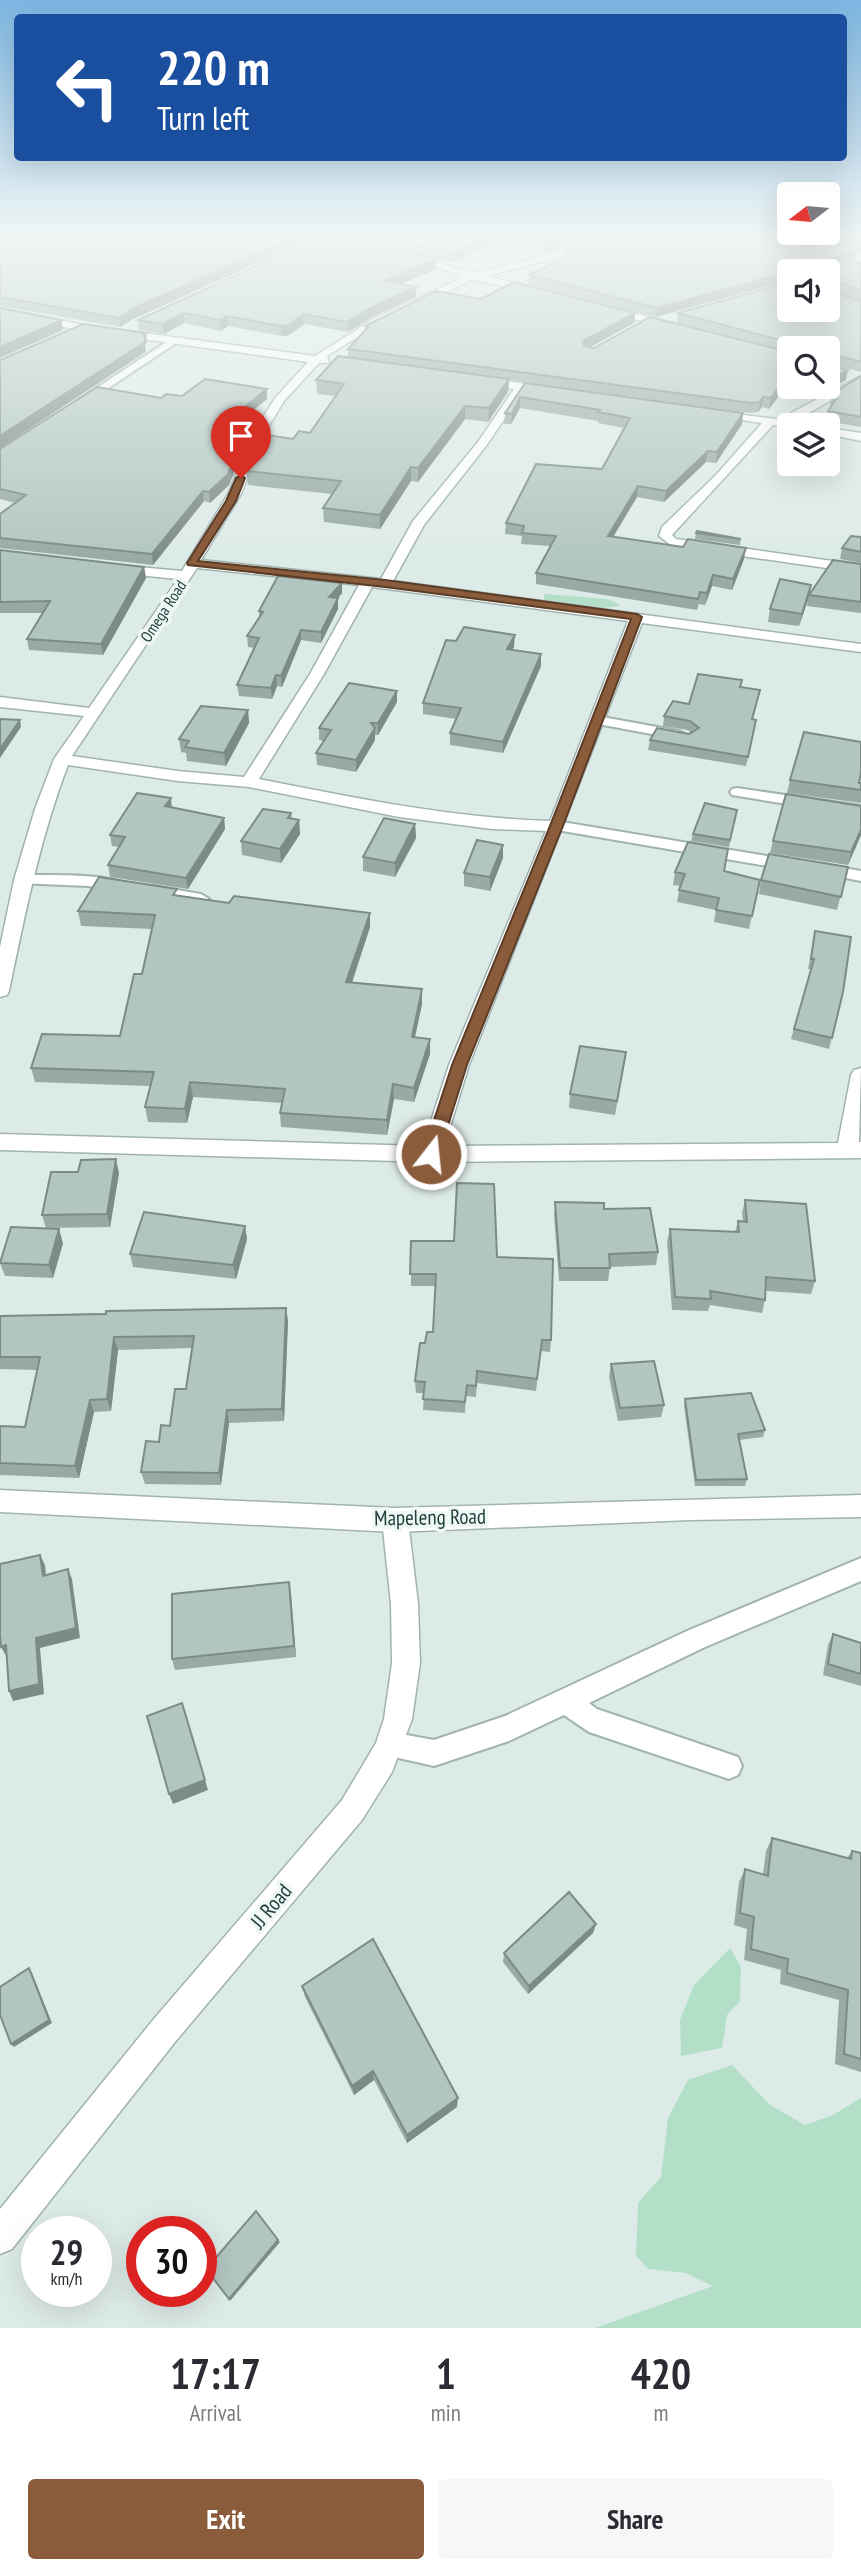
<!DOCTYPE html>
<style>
body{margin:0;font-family:"PT Sans Narrow",sans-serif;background:#f7f7f7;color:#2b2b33;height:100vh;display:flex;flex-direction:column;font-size:26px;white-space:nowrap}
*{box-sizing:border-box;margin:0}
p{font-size:23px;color:#7c7c81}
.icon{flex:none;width:38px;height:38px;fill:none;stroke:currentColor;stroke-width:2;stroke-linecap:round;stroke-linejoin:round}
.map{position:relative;height:2328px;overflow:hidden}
.details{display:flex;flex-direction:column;background:#fff;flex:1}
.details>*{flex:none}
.top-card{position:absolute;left:14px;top:14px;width:833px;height:147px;border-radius:7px;box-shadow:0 7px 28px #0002;background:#1a4fa0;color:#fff;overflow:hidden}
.needle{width:46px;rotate:254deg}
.buttons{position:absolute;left:777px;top:182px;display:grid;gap:14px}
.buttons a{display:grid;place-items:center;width:63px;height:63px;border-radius:7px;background:#fff;box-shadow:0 7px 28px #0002;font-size:35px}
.speed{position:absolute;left:21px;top:2216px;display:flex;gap:14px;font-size:35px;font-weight:700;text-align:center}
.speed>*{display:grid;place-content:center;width:91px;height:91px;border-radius:50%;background:#fff;box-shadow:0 7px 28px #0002;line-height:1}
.speed small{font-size:18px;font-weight:400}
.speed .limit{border:10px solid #d22;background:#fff;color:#111}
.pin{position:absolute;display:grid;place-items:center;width:60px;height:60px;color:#fff;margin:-72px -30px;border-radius:50% 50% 50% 0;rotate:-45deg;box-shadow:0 0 7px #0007}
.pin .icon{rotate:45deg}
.me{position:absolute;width:77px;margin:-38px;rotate:16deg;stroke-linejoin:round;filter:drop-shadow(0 0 5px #0008)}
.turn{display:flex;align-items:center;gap:24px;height:147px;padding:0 28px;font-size:32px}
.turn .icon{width:91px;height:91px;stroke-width:2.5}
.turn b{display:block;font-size:49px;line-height:60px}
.eta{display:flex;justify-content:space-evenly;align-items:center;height:119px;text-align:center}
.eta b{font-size:42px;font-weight:800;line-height:49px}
.primary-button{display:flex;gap:14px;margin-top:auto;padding:14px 28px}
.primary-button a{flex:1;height:80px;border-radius:7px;background:#8a5c3c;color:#fff;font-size:28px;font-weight:800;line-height:80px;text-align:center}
.primary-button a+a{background:#f7f7f7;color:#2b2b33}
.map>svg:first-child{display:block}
.green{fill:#b3dfc8}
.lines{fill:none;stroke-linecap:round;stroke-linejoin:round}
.service-casing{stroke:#a0b3b0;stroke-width:4}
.minor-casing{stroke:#a0b3b0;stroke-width:3}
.tertiary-casing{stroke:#a0b3b0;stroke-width:3}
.service{fill:#fff;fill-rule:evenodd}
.minor{fill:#fff;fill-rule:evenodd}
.tertiary{fill:#fff;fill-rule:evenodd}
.wall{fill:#99aaa6;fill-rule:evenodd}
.shaded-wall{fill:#7d8b87}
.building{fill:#b2c6c1;stroke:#7d8b87;stroke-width:2}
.route{fill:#8a5c3c;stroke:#5a3c27;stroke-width:2}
.labels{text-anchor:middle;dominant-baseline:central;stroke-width:7;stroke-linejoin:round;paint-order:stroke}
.far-street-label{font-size:16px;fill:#1d3c3a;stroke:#eef7f4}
.near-street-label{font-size:21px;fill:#1d3c3a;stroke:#eef7f4}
</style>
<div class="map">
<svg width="861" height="2328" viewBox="0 0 861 2328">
<rect width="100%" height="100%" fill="#ddebe8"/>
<path class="green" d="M544,594L607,599L621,605C598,612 568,603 544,600Z
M730,1948L741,1967L740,2001L727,2015L722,2048L681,2056L680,2020L694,1985Z
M732,2065L770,2105L805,2125L833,2115L861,2098V2328H595L713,2286L686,2273L648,2269L636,2256L638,2203L661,2177L668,2118L688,2080Z"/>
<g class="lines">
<defs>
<path id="service" d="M171,339L179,341L86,403L77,401Z
M597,716L679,731L686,735L679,739L592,723V717Z
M737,788L861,806V816L732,795L730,792L732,789Z
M556,821L791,860L799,865L791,870L551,829L548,826Z
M821,864L861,871V881L815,872L813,869Z
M23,875C44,875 115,873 128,886L120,891L88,886L17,883L15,880L17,877Z
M153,886L201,894L209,899L201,904L147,895L145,891L147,887Z
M861,1558V1581L705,1647L589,1703L597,1709L738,1757L742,1766L738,1775L729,1779L589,1732L564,1715L509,1741L434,1766L381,1754L377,1745L381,1736L390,1732L434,1740L505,1716L687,1631Z"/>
<path id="minor" d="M309,235H326L353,243L348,246Z
M625,235H640L487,276L541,290V294L469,279L466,283L379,324L327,356L329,363H319L284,401L267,429L241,494L201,560L381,579L413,521L478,442L514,389L478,383L477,381L482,378L550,387L556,390L550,393L524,390L486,446L424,525L393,581L861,644V652L642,623L469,1065L444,1146L838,1143L851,1075L854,1070L861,1068L859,1142H861V1158L431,1162L0,1150V1134L423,1146L449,1065L546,831L492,829L399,817L249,787L178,781L68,765C40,838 25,914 9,991L7,995L0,997V947L14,880L35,809L54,759L84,716L0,707V697L89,708L178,579L117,573L110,569L117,565L182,571L228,494L255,429L276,397L308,362L83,331L0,314V308L83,325L315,356L372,320L459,279L461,275L407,259V255L476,273ZM197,568L359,585L310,674L244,777L178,771L72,756ZM372,587L628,621L550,821C451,818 356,798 259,779L324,674Z
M815,235H826L861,255V262Z
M606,306L677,324L678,326L673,329L602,311V307Z
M861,376V383L795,421L804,425L789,427L773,425L672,535L676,539L861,565V573L672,546L659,536L662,527L716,475L762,423L714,416L708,413L710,411L784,420L791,413Z
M828,428L861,433V441L828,434Z
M395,1508L404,1512L408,1520L418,1604L420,1663L412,1719L392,1772L362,1820L175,2042L12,2249L0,2254V2209L153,2020L342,1800L376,1743L384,1719L392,1663L391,1604L382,1520L386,1512Z"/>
<path id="tertiary" d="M0,1490L395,1508L861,1495V1517L691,1520L395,1532L0,1512Z"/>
</defs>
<use href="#service" class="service-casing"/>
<use href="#minor" class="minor-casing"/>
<use href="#tertiary" class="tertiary-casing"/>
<use href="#service" class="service"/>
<use href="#minor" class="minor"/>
<use href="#tertiary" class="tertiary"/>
</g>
<path class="wall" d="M338,235H613L543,252L497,242L451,262Z
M831,235H861V253Z
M310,239L133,319L120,327L0,306V241Z
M566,249L856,252L854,261L828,269L830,270L861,262V372L829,363L846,380L812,398L784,389L769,409L762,407L758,412L750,413L509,380L508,392L488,422L465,419L418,482L411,481L380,529L324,522L323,508L332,494L248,485L246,471L293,439L310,433L336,396L317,394L316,380L348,358V349L365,330V326L481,299L635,313L634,323L590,347L594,348L789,352V387H828V348H789V352L677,323L678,313L828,310L789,271V280L656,317L528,284L529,275L565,257ZM828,289H829L859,300L857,301Z
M436,269L401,284L416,287V297L371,318L348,332L304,324L289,335L282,336L228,326L221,331L184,323L164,334L139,330L138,320Z
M861,376V427L826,421L828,411L832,405L830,404L832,394Z
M525,383L743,413L742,424L716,463L706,462L664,502L637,497L613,537L744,559L732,590L712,586L705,605L699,604L697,610L536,584V573L550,546L521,544L522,536L505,534L506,523L602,469L624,428L598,423V421L520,408L511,424H504L505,413Z
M182,396L267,399L225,432L244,435L245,445L229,485L210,503L204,501L153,565L0,548V514L15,503L0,499V449L161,398Z
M696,533L741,539L740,545L695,539Z
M861,537V563L840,559L842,548Z
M0,550L144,567L146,578L103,655L29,650L27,639L43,613H0Z
M861,564V613L807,606L808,600L799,626L768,622L770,609L811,585L809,594Z
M342,583V593L338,598V609L321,643L301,640L282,687L277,686L272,699L239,696L237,685L255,648L248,647L247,636L259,617V611Z
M514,647L512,650L541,654V666L503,753L450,745V733L456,719L423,714V703Z
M741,687L758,699L753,719L756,720L746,766L648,750L650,740L691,733L688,730L663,726L664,716L689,704Z
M397,702L378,735H375V740L356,772L317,765L316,753L324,741L319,740V728Z
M248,710L249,723L226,766L187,761L186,753L181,752L179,739Z
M790,780L861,783V803L787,793Z
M861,806V835L848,865L770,853L773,841Z
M172,808L224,818L225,829L188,889L110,877L108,865L119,847L112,846L110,835Z
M737,810L729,847L691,841L693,834Z
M291,813L292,819L299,820L300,834L281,863L242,855L241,841Z
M415,824L416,838L395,877L363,871V857Z
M503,858L490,891L464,886V873Z
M848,867L837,910L759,894L761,880Z
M724,871L760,880L749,929L714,922L716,910L677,902L680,886L673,885L675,872Z
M178,896L370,927L352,983L422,1004L415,1037L430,1054L414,1102L394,1099L387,1135L281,1127L280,1113L282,1103L193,1097L187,1123L148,1122L145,1107L150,1086L35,1082L31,1068L120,1036L142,974L152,929L81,926L78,911Z
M815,931L843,992L829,1049L791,1039L811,970L808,969Z
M624,1066L615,1115L569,1108L570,1094Z
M119,1173L110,1227L46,1228L42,1215Z
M745,1200L815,1281L811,1294L766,1291L765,1300L762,1313L710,1305L708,1311L672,1310L667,1242L670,1229L735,1232L738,1221L743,1222L742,1213Z
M555,1202L604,1209L658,1252L656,1265L610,1267L608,1281H559L554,1216Z
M245,1226L247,1239L236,1279L133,1267L130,1254Z
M411,1241L497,1257L551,1340L550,1352L541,1351L536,1391L477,1383L476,1397L466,1396L465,1413L423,1410L424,1393H416L415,1381L425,1343L433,1332L435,1286H411Z
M63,1243L53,1278L5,1276L0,1263Z
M286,1308L288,1321L284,1421L229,1423L221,1485L145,1484L141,1472L170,1426L186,1389L192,1348L118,1350L111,1411L94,1412L79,1478L0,1475V1426L25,1427L37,1370L0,1369V1316Z
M611,1364L664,1405L661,1417L618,1421L609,1377Z
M685,1399L765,1430L763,1437L739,1440L747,1479L745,1486H695L684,1406Z
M289,1582L296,1657L175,1670L172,1659Z
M833,1634L861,1643V1686L823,1675L828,1645Z
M772,1838L847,1858L852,1851L861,1853V2072L835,2064L839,2000L780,1984L781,1970L744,1960L747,1929L734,1925L739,1882L745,1869L763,1874L766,1851Z
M596,1924L593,1933L528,1994L503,1962L504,1953Z
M302,1986L457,2107L407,2143L374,2080L354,2095L305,1997Z"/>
<path class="shaded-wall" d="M0,235H14L0,239Z
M298,235H310V239L133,319L120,327L119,318L132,309Z
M492,235H497V242L451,262V253Z
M578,235H613L543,252V243Z
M856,252L854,261L825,270L826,260Z
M436,259V269L385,291L384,281Z
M789,271V280L656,317L657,308Z
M416,287V297L371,318L348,332L347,322L371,308Z
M183,313L184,323L164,334L163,324Z
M635,313L634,323L583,351V341Z
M303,314L304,324L289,335L282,336L281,326Z
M227,316L228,326L221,331L220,320Z
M62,320L63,330L0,358V347Z
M146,333L147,342L145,344L146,352L0,448V436Z
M848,370L846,380L812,398L814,388L817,387H828V381Z
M509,379L508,392L488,422L489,408Z
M785,379L784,389L769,409L771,398Z
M267,389V399L215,441L214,431Z
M520,397V408L511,424L512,414Z
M763,397L762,407L758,412L760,402Z
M465,406V419L418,482V468Z
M743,413L742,424L716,463L717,452Z
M244,435L245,445L229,485L210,503L209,492Z
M708,451L706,462L664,502L666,491Z
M411,467V481L380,529V515Z
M638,486L637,497L607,547L608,536Z
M203,491L204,501L153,565L152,554Z
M746,548L744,559L732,590L733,579Z
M144,567L146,578L103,655L101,644Z
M713,575L712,586L705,605L707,593Z
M342,583V593L338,598V609L321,643V632L329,597Z
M811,585L808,600L799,626L802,614Z
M301,630V640L282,687L281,676Z
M515,635L514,647L506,661L507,649Z
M541,654V666L503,753V742Z
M276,675L277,686L272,699L271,688Z
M397,691V702L378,735V723Z
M248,710L249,723L226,766L224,753Z
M20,720L21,727L0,758V749Z
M375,728V740L356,772V760Z
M171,798L172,809L165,806Z
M224,818L225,829L188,889L186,878Z
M299,820L300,834L281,863L280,849Z
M415,824L416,838L395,877V863Z
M861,830V835L848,865L851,852Z
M503,845V858L490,891V877Z
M370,913V927L347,997L346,982Z
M422,989V1004L412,1051V1037Z
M430,1039V1054L414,1102V1088Z
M190,1082L193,1097L187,1123L185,1109Z
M393,1084L394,1099L387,1135V1120Z
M116,1159L119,1173L110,1227L107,1214Z
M245,1226L247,1239L236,1279L233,1265Z
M59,1229L63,1243L53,1278L49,1265Z
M286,1308L288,1321L284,1421L282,1409Z
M114,1337L118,1350L111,1411L107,1399Z
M90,1400L94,1412L79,1478L75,1466Z
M227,1410L229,1423L221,1485L219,1473Z
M40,1555L45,1565L47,1586L43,1576Z
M68,1569L72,1579L80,1638L40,1648L44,1694L13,1701L9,1691L36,1638Z
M289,1582L291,1593L296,1657L294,1646Z
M6,1645L11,1655L6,1656L1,1647Z
M182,1703L208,1790L173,1804L169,1794Z
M596,1924L593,1933L528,1994L529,1986Z
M29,1968L32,1973L52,2023L14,2047L11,2044Z
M373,2071L374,2080L354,2095L352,2086Z
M458,2098L457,2107L407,2143V2135Z
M278,2240L280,2242L230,2301L229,2299Z"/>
<path class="building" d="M18,235H298L132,309L119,318L0,297V241Z
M324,235H330L436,259L384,281L416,287L371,308L347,322L303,314L289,325L281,326L227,316L220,320L183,313L163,324L138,320Z
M375,235H492L451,253Z
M508,235H578L543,243Z
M617,235H827L856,252L826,260L827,268L830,270L861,262V291L831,279L828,281V271H792L657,308L529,275L577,251L566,249Z
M847,235H861V243Z
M514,282L635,313L583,341L584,346L594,348L650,317L789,352V381L785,379L771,398L763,397L760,402L751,403L348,349L368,327L365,326L436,291L481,299Z
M789,282V310H828V289L857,301L861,299V362L831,354L828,356V348H792L791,343L678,313Z
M0,308L62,320L0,347Z
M83,324L146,333L144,334L145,342L0,436V360Z
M338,356L509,379L489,408L465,406L418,468L411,467L380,515L323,508L341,481L246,471L261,434L293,439L299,431L310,433L344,384L316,380Z
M828,363V364L848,370L828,381Z
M861,376V417L828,411L838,396L832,394Z
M205,379L267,389L214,431L244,435L228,474L209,492L203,491L152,554L0,538V514L26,495L0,489V449L97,387L161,398L166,394L182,396Z
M525,383L743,413L717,452L708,451L666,491L638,486L608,536L683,547L688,539L746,548L733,579L713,575L707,593L700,592L698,599L536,573L556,536L522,533L524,526L506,523L536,464L602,469L630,418L598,412L600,410L520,397L512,414L505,413Z
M697,531L741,539L696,533Z
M851,536L861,537V552L842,548Z
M0,550L144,567L101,644L27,639L50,601L0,602Z
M833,560L861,564V602L809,595Z
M278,576L342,583L329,597L338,598L321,632L301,630L281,676L276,675L271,688L237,685L259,638L247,636L263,612L259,611Z
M780,579L811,585L802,614L770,609Z
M464,627L515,635L507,649L541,654L503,742L450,733L461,708L423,703L446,640L456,641Z
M698,674L742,680L740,687L760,690L752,719L756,720L748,757L650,740L657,728L689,734L699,728L690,721L664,716L673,701L689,704Z
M349,683L397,691L378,723H371L375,728L356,760L316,753L331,730L319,728Z
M201,706L248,710L224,753L185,747L189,741L179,739Z
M0,719L20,720L0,749Z
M804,732L861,742V772L859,783H861V790L790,780Z
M137,793L171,798L165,806L224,818L186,878L108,865L125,837L110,835Z
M786,794L861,806V830L851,852L773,841Z
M705,803L737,810L730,840L693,834Z
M263,809L291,813L288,818L299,820L280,849L241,841Z
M384,818L415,824L395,863L363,857Z
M477,840L503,845L490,877L464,873Z
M688,842L728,849L724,871L760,880L752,916L716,910L719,898L679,890L685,874L675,872Z
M769,854L848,867L841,897L761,880Z
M99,877L177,889L173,895L229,903L234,896L370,913L346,982L422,989L412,1037L430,1039L414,1088L393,1084L387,1120L280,1113L285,1089L190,1082L185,1109L145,1107L154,1072L31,1068L42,1034L120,1036L134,974H142L155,915L78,911Z
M815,931L851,937L843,992L832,1038L794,1029L814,959H811Z
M580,1046L626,1052L617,1101L570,1094Z
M116,1159L107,1214L42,1215L51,1172H78L81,1160Z
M457,1183L494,1184L497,1257L553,1259L551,1340H542L537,1379L477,1371L476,1386L467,1385L465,1402L423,1399L425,1382L415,1381L420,1343H425L427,1332H433L436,1274H410L411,1241H454Z
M745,1200L806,1204L815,1281L766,1277L765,1300L710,1291L711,1299L675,1297L670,1229L739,1232L738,1221L747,1222Z
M555,1202L604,1203V1209L650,1208L658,1252L609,1254L610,1268H560Z
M144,1212L245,1226L233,1265L130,1254Z
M11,1227L59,1229L49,1265L0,1263Z
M286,1308L282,1409L227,1410L219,1473L141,1472L146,1441L159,1442L161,1425L170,1426L175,1389H186L194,1336L114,1337L107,1399L90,1400L75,1466L0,1463V1426L25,1427L40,1357H0V1316L106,1314V1311Z
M654,1361L664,1405L620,1408L611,1364Z
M751,1393L765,1430L738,1434L747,1479L696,1480L685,1399Z
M40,1555L43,1576L68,1569L76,1628L36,1638L39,1684L9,1691L6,1645L1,1647L0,1634V1564Z
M289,1582L294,1646L172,1659V1594Z
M833,1634L861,1643V1674L828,1664Z
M182,1703L205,1780L169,1794L147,1716Z
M772,1838L851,1859L852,1851L861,1853V2059L844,2054L848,1990L787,1973L788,1959L751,1949L754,1917L740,1913L745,1869L768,1876Z
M569,1892L596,1924L529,1986L504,1953Z
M373,1939L458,2098L407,2135L373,2071L352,2086L302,1986Z
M29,1968L49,2020L11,2044L0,2015V1987Z
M256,2211L278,2240L229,2299L206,2269Z"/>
<linearGradient id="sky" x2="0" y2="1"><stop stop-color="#7db6e1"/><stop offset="0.42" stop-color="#f0f6f5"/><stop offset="1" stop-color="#f0f6f5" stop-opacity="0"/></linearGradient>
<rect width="861" height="561" fill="url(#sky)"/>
<path class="route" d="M241,475L245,478L236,501L198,561L385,580L637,614L642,617L563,826L467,1065L439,1154L431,1160L423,1154L452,1065L550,826L631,619L385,587L188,565L187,563L226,501L236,478Z"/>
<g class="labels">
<g class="far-street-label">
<text transform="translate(163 611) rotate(-57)">Omega Road</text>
</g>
<g class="near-street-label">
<text transform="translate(430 1517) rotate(-1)">Mapeleng Road</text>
<text transform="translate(271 1906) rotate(-50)">JJ Road</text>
</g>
</g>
</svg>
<div class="buttons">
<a><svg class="needle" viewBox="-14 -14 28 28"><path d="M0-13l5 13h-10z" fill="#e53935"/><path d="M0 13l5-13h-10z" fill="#7c7c81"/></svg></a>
<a><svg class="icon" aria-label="sound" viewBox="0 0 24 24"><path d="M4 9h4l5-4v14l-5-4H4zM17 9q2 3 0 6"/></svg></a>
<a><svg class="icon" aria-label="search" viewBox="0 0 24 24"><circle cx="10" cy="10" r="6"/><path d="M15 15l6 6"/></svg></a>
<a><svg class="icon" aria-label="layers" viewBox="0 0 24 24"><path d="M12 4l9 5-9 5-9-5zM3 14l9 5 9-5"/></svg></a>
</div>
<div class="speed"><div>29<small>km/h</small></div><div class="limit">30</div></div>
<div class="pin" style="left:241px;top:478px;background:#d93025"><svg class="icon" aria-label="arrive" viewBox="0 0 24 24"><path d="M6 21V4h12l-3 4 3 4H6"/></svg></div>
<svg class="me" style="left:431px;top:1154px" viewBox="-20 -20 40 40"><circle r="17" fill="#8a5c3c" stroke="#fff" stroke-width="3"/><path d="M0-11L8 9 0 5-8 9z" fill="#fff"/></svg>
<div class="top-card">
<div class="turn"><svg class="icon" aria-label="left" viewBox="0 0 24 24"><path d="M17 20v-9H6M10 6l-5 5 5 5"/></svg><div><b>220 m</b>Turn left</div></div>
</div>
</div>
<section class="details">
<div class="eta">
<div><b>17:17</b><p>Arrival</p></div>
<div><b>1</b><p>min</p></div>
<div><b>420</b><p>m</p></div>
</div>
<div class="primary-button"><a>Exit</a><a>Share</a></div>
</section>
